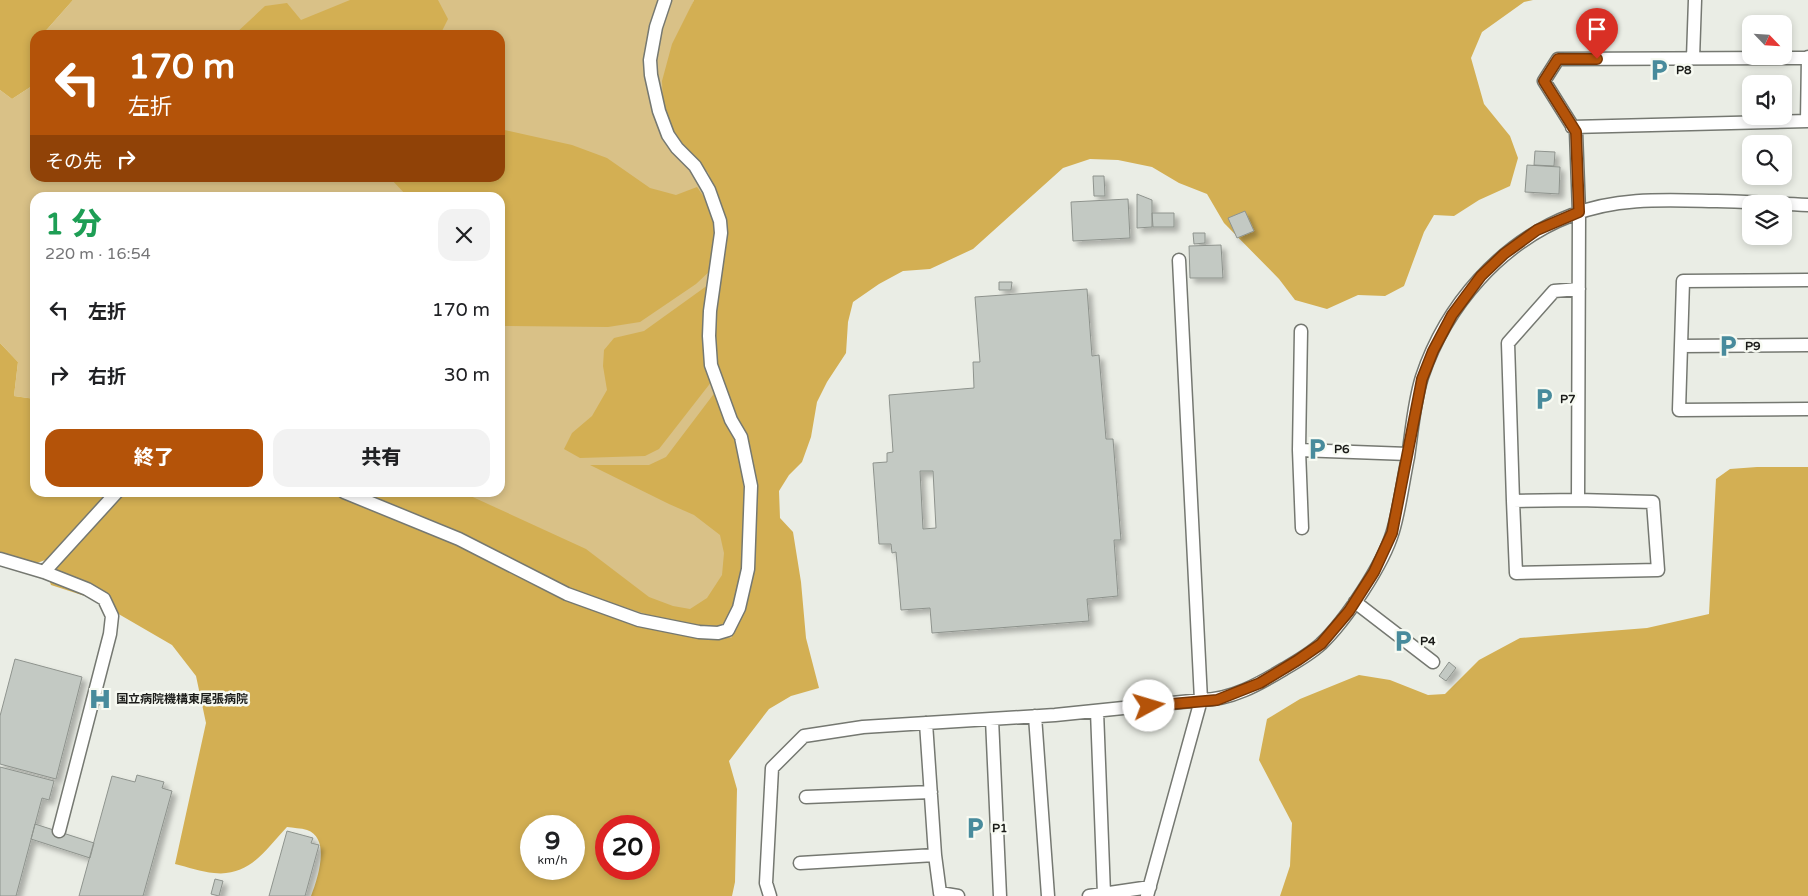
<!DOCTYPE html>
<html lang="ja">
<meta charset="utf-8">
<style>
body{margin:0;font-family:"Varela Round","Noto Sans JP",sans-serif;background:#f2f2f2;color:#202124;height:100vh;display:flex;flex-direction:column;font-size:19px;white-space:nowrap}
*{box-sizing:border-box;margin:0}
p{font-size:16px;color:#757577}
.icon{flex:none;width:28px;height:28px;fill:none;stroke:currentColor;stroke-width:2;stroke-linecap:round;stroke-linejoin:round}
.map{position:relative;flex:1;overflow:hidden}
.side{position:absolute;left:30px;top:192px;width:475px;height:305px;display:flex;flex-direction:column;background:#fff;border-radius:15px;box-shadow:0 2px 8px #0003}
.side>*{flex:none}
.top-card{position:absolute;left:30px;top:30px;width:475px;height:152px;border-radius:15px;box-shadow:0 2px 8px #0003;background:#b45309;color:#fff;overflow:hidden}
.needle{width:32px;rotate:115deg}
.fabs{position:absolute;left:1742px;top:15px;display:grid;gap:10px}
.fabs a{display:grid;place-items:center;width:50px;height:50px;border-radius:10px;background:#fff;box-shadow:0 2px 8px #0003;font-size:25px}
.speed{position:absolute;left:520px;top:815px;display:flex;gap:10px;font-size:25px;font-weight:700;text-align:center}
.speed>*{display:grid;place-content:center;width:65px;height:65px;border-radius:50%;background:#fff;box-shadow:0 2px 8px #0003;line-height:1}
.speed small{font-size:12px;font-weight:400}
.speed .limit{border:8px solid #d22;background:#fff;color:#111}
.pin{position:absolute;display:grid;place-items:center;width:42px;height:42px;color:#fff;margin:-51px -21px;border-radius:50% 50% 50% 0;rotate:-45deg;box-shadow:0 0 5px #0007}
.pin .icon{rotate:45deg}
.me{position:absolute;width:55px;margin:-28px;rotate:84deg;stroke-linejoin:round;filter:drop-shadow(0 0 4px #0008)}
.turn{display:flex;align-items:center;gap:18px;height:105px;padding:0 15px;font-size:22px}
.turn .icon{width:65px;height:65px;stroke-width:2.5}
.turn b{display:block;font-size:35px;line-height:42px}
.then{display:flex;align-items:center;height:48px;padding:0 15px;background:#0003;gap:10px;font-size:19px}
.round{display:grid;place-items:center;flex:none;width:52px;height:52px;border-radius:15px;background:#f2f2f2}
.overview{display:flex;align-items:center;justify-content:space-between;height:85px;padding:0 15px}
h1{font-size:30px;font-weight:800;line-height:38px;color:#1e9e55}
.cta{display:flex;gap:10px;margin-top:auto;padding:10px 15px}
.cta a{flex:1;height:58px;border-radius:15px;background:#b45309;color:#fff;font-size:20px;font-weight:800;line-height:58px;text-align:center}
.cta a+a{background:#f2f2f2;color:#202124}
ul{padding:0;list-style:none}
li{display:flex;align-items:center;gap:15px;height:65px;padding:0 15px}
li div{flex:1}
li b{display:block;font-size:19px}
li em{font-style:normal}
.map>svg:first-child{display:block}
.green{fill:#d9c187}
.forest{fill:#d3af53;fill-rule:evenodd}
.building{fill:#c3c9c3;stroke:#8e938d;fill-rule:evenodd;filter:url(#shadow)}
.lines{fill:none;stroke-linecap:round;stroke-linejoin:round}
.lane-casing{stroke:#757871;stroke-width:15}
.lane{stroke:#fff;stroke-width:12}
.route-casing{stroke:#753606;stroke-width:12}
.route{stroke:#b45309;stroke-width:9}
.labels{text-anchor:middle;dominant-baseline:central;stroke-width:5;stroke-linejoin:round;paint-order:stroke}
.poi-label{font-size:12px;font-weight:bold;fill:#1b1c19;stroke:#f7faf2;text-anchor:start}
</style>
<div class="map">
<svg width="1808" height="896" viewBox="0 0 1808 896">
<defs>
<filter id="shadow"><feDropShadow dx="4.5" dy="4.5" stdDeviation="2.5" flood-color="#0004"/></filter>
</defs>
<rect width="100%" height="100%" fill="#eaede5"/>
<path class="green" d="M73,0H694L687,17L691,156L708,173L721,206L755,474C758,534 756,582 731,638H715L659,628L391,514L330,493L500,492V198H35V399L14,396L18,362L0,343V90L12,99L35,84V178H500V35H42Z"/>
<path class="forest" d="M0,0H73L42,35H35V50L32,57L35,61V84L12,99L0,90Z
M350,0H438L448,19L440,35H234L265,6L287,3L301,20Z
M694,0H1533L1524,2L1482,32L1471,58L1484,104L1510,136L1518,158L1510,186L1479,200L1454,216L1434,215L1424,232L1404,286L1385,296L1358,295L1327,309L1295,300L1279,279L1224,223L1207,194L1179,183L1152,167L1118,160L1090,159L1063,168L973,249L930,269L903,271L879,284L853,302L848,322L846,353L827,382L817,402L811,437L802,462L789,475L779,491L780,518L793,532L801,582L806,638L819,688L791,696L769,709L729,761L737,789L735,882L732,896H311C318,878 331,838 307,830C301,828 293,828 287,827C266,849 250,877 214,873C201,872 188,867 175,864L206,723L196,676L172,645L91,598L51,585L48,577L124,493H330L391,514L528,579L715,638H731L739,620L753,573L757,517L755,474L729,400L716,359L714,313L721,206L708,173L671,131L663,105L662,81L672,44ZM531,826H574V869H531ZM606,826H649V869H606Z
M500,129L572,145L607,158L650,188L676,195L697,187L711,207L718,234L713,268L696,284L640,322L608,327L502,326L500,325V198L408,197L390,178H500Z
M708,285L712,381L659,449L645,456L580,458L564,449L572,433L592,416L607,390L603,366L604,350L614,338L644,331Z
M0,343L18,362L14,396L35,399V492L110,493L48,559L26,567L0,561Z
M716,391L738,439L743,474L745,515L744,570L734,610L723,628L715,630L668,621L582,594L353,493H464L586,549L649,597L673,606L690,609L707,598L722,575L724,553L720,535L694,515L669,504L590,465H649L666,457Z
M1757,467H1808V896H1280L1290,866L1292,823L1259,760L1267,719L1300,699L1359,675L1390,680L1428,695L1445,694L1479,660L1520,638L1647,628L1709,614L1716,479L1730,469Z"/>
<path class="building" d="M1535,151L1555,152L1554,166L1534,165Z
M1527,165L1560,167L1559,194L1525,192Z
M1093,176H1104L1105,196H1094Z
M1137,194L1152,200V227L1137,228Z
M1128,199L1130,238L1073,241L1071,202Z
M1245,211L1254,231L1237,238L1228,218Z
M1152,213H1174V227H1153Z
M1193,233H1205V243L1194,244Z
M1221,245L1223,278H1190L1189,246Z
M999,282H1012L1011,290H999Z
M1087,289L1092,356L1099,355L1106,439H1113L1121,540H1114L1118,596L1087,599L1089,621L932,633L930,608L901,610L896,552L892,553L891,544H879L873,463L887,462V453L893,452L889,395L974,388L973,362H980L975,297ZM920,471H933L936,528L923,529Z
M15,659L82,677L56,779L0,764V716Z
M1449,662L1456,668L1446,681L1439,676Z
M0,767L54,781L49,800L42,798L16,896H0Z
M137,775L164,782L162,788L172,791L143,896H79L112,776L135,782Z
M35,824L94,843L90,858L31,839Z
M287,831L313,838L311,843L319,845L305,896H269Z
M215,879L223,881L219,896L211,894Z"/>
<g class="lines">
<defs>
<path id="lane" d="M1693,58L1695,0
M1807,121L1808,57
M1572,127L1808,121
M1808,280L1683,281L1679,410L1808,409
M1301,331L1299,450L1302,528
M1681,346L1808,345
M1299,450L1408,454
M344,492L459,539L567,594L639,620L699,632L718,633L728,630L739,608L748,569L751,486L741,437L731,420L711,365L709,336L710,311L721,233L720,221L709,190L695,166L677,148L668,135L659,111L651,75L650,60L656,27L665,0
M1578,500L1513,501L1516,573L1658,570L1653,502L1578,500L1579,212L1576,132L1544,81L1558,59L1808,58
M1513,501L1508,343L1554,291L1579,289
M0,559L44,572L87,589L104,599L112,616L110,634L59,831
M44,572L117,492
M1355,602L1433,662
M1097,711L1104,894
M1035,716L1048,896
M992,719L1000,896
M806,797L931,792
M935,855L940,893L958,896
M800,863L935,855L926,723
M770,896L766,883L772,768L804,736L863,727L1055,715L1201,700C1231,700 1259,684 1284,669C1296,662 1310,654 1321,644C1346,620 1383,565 1393,531C1400,507 1403,481 1408,457C1412,431 1414,402 1422,377C1446,305 1501,242 1572,215C1617,197 1667,200 1714,201C1745,202 1777,203 1808,205
M1089,896L1150,887
M1147,896L1201,700L1179,260"/>
</defs>
<use href="#lane" class="lane-casing"/>
<use href="#lane" class="lane"/>
</g>
<g class="lines">
<defs>
<path id="route" d="M1149,706L1217,700L1260,683L1298,660L1321,644L1349,611L1374,572L1392,533L1422,379L1433,351L1452,315L1481,276L1504,254L1537,230L1579,212L1576,132L1544,81L1558,59H1597"/>
</defs>
<use href="#route" class="route-casing"/>
<use href="#route" class="route"/>
</g>
<defs>
<symbol id="parking-bare" viewBox="-9 -9 18 18"><path d="M-3.5-5.5H1a3.5 3.5 0 0 1 0 7H-1V5.5H-3.5ZM-1-3.4V-.6H.8a1.4 1.4 0 0 0 0-2.8Z" fill="#488b9c" stroke="#f7faf2" stroke-width="2.5" paint-order="stroke"/></symbol>
<symbol id="hospital-bare" viewBox="-9 -9 18 18"><path d="M-5-5h3v3.5h4V-5h3V5h-3V1.5h-4V5h-3Z" fill="#488b9c" stroke="#f7faf2" stroke-width="2.5" paint-order="stroke"/></symbol>
</defs>
<g fill-rule="evenodd">
<use href="#parking-bare" x="1643" y="54" width="32" height="32"/>
<use href="#parking-bare" x="1712" y="330" width="32" height="32"/>
<use href="#parking-bare" x="1528" y="383" width="32" height="32"/>
<use href="#parking-bare" x="1301" y="433" width="32" height="32"/>
<use href="#parking-bare" x="1387" y="625" width="32" height="32"/>
<use href="#hospital-bare" x="84" y="683" width="32" height="32"/>
<use href="#parking-bare" x="959" y="812" width="32" height="32"/>
</g>
<g class="labels">
<g class="poi-label">
<text x="1676" y="70">P8</text>
<text x="1745" y="346">P9</text>
<text x="1560" y="399">P7</text>
<text x="1334" y="449">P6</text>
<text x="1420" y="641">P4</text>
<text x="116" y="699">国立病院機構東尾張病院</text>
<text x="992" y="828">P1</text>
</g>
</g>
</svg>
<div class="fabs">
<a><svg class="needle" viewBox="-14 -14 28 28"><path d="M0-13l5 13h-10z" fill="#e53935"/><path d="M0 13l5-13h-10z" fill="#757577"/></svg></a>
<a><svg class="icon" aria-label="sound" viewBox="0 0 24 24"><path d="M4 9h4l5-4v14l-5-4H4zM17 9q2 3 0 6"/></svg></a>
<a><svg class="icon" aria-label="search" viewBox="0 0 24 24"><circle cx="10" cy="10" r="6"/><path d="M15 15l6 6"/></svg></a>
<a><svg class="icon" aria-label="layers" viewBox="0 0 24 24"><path d="M12 4l9 5-9 5-9-5zM3 14l9 5 9-5"/></svg></a>
</div>
<div class="speed"><div>9<small>km/h</small></div><div class="limit">20</div></div>
<div class="pin" style="left:1597px;top:59px;background:#d93025"><svg class="icon" aria-label="arrive" viewBox="0 0 24 24"><path d="M6 21V4h12l-3 4 3 4H6"/></svg></div>
<svg class="me" style="left:1149px;top:706px" viewBox="-20 -20 40 40"><circle r="19" fill="#fff"/><path d="M0-13L10 11 0 6-10 11z" fill="#b45309"/></svg>
<div class="top-card">
<div class="turn"><svg class="icon" aria-label="left" viewBox="0 0 24 24"><path d="M17 20v-9H6M10 6l-5 5 5 5"/></svg><div><b>170 m</b>左折</div></div>
<div class="then">その先<svg class="icon" aria-label="right" viewBox="0 0 24 24"><path d="M7 20v-9h11M14 6l5 5-5 5"/></svg></div>
</div>
<section class="side">
<div class="overview"><div><h1>1 分</h1><p>220 m · 16:54</p></div><a class="round"><svg class="icon" aria-label="close" viewBox="0 0 24 24"><path d="M6 6l12 12M18 6L6 18"/></svg></a></div>
<ul>
<li><svg class="icon" aria-label="left" viewBox="0 0 24 24"><path d="M17 20v-9H6M10 6l-5 5 5 5"/></svg><div><b>左折</b></div><em>170 m</em></li>
<li><svg class="icon" aria-label="right" viewBox="0 0 24 24"><path d="M7 20v-9h11M14 6l5 5-5 5"/></svg><div><b>右折</b></div><em>30 m</em></li>
</ul>
<div class="cta"><a>終了</a><a>共有</a></div>
</section>
</div>
